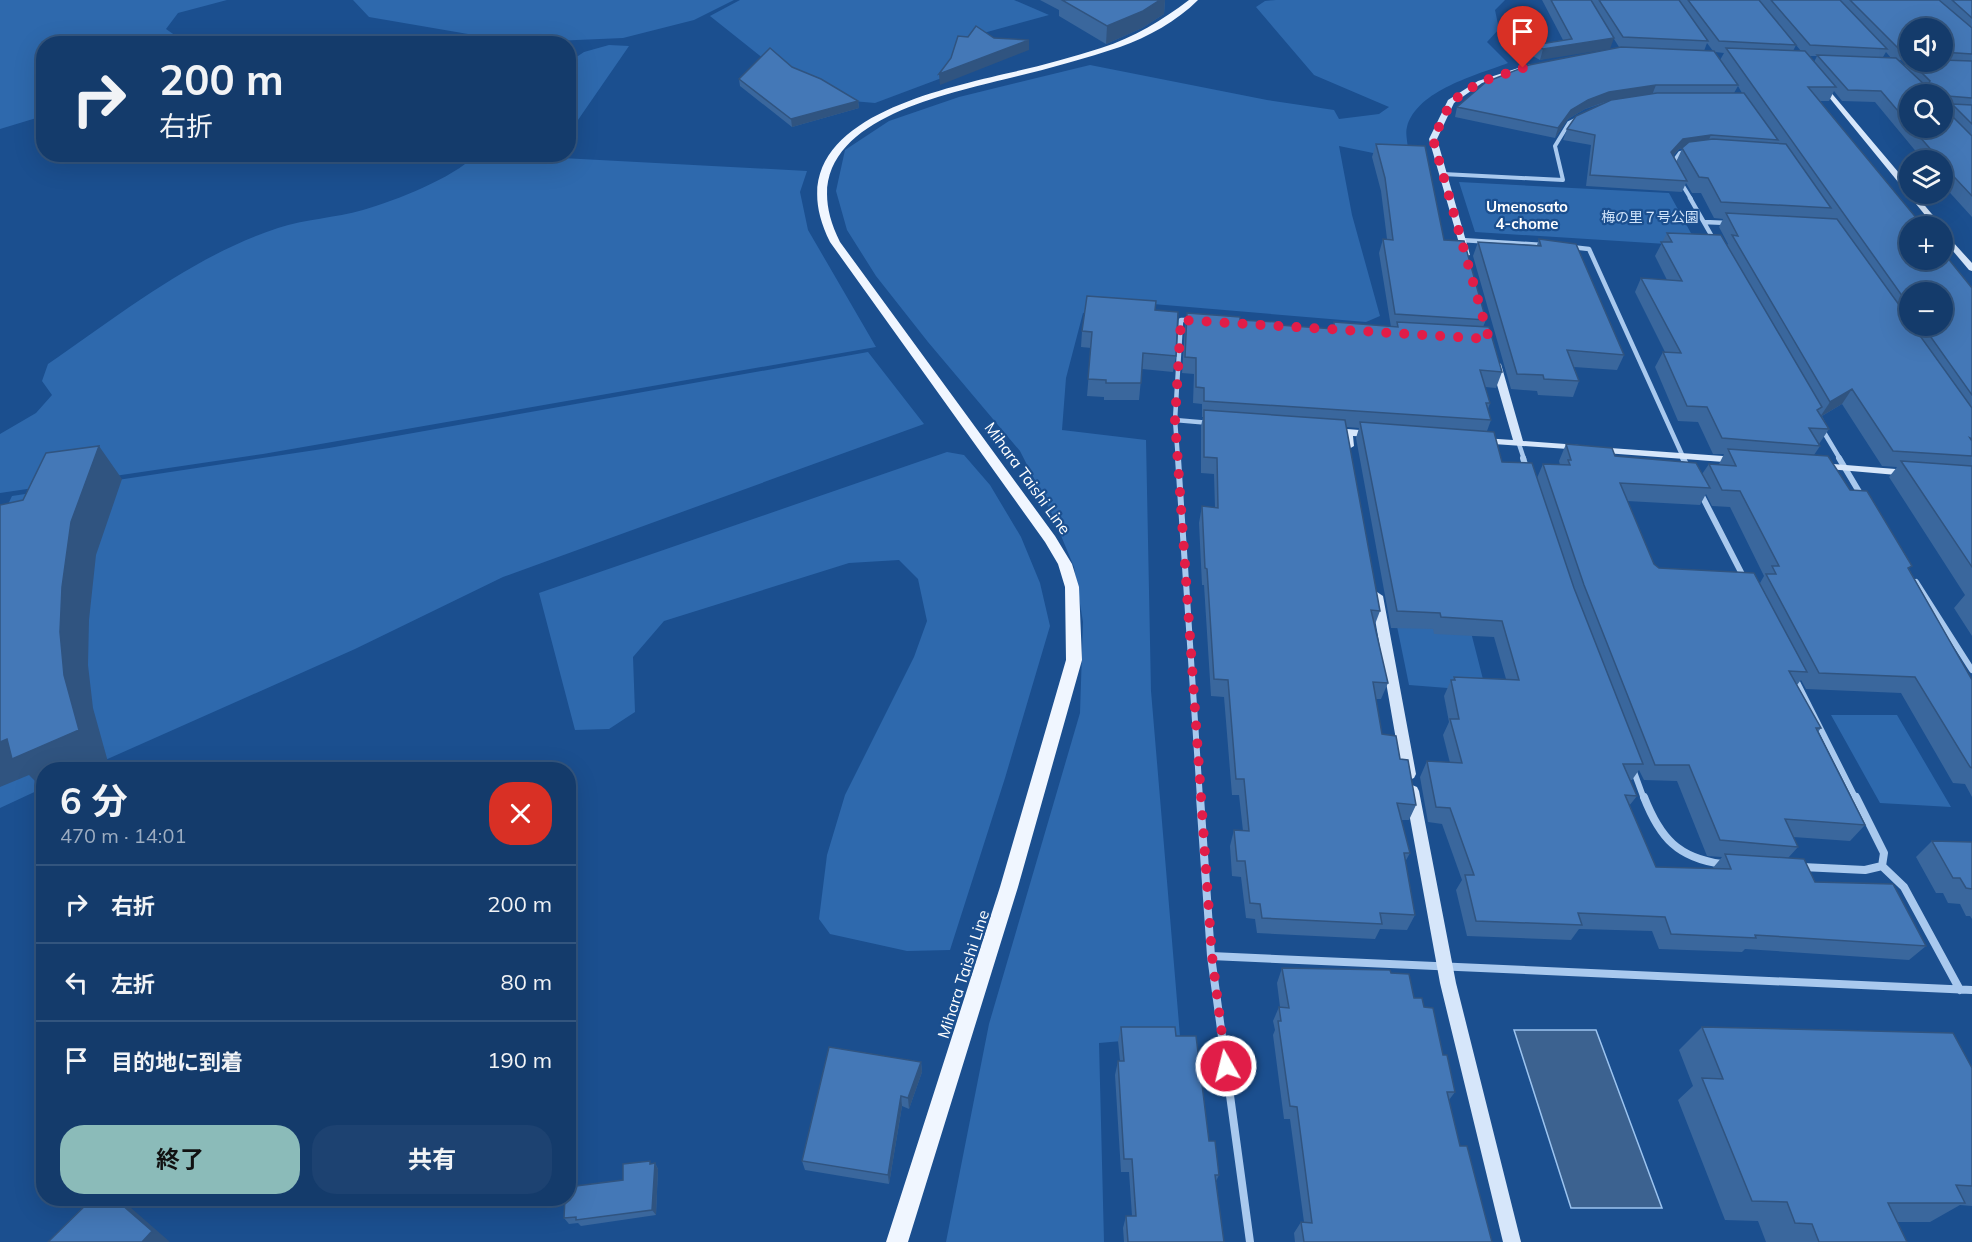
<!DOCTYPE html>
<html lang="ja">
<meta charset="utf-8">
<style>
body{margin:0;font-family:Mulish,"Noto Sans JP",sans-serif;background:#1d4271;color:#f1f3f6;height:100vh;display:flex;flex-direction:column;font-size:22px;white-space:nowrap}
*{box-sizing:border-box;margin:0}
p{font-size:20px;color:#9dadc1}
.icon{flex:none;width:33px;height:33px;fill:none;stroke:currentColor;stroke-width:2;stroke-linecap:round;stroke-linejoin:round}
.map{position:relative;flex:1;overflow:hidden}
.drawer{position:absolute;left:36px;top:762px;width:540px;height:444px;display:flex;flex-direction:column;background:#143b6b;border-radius:24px;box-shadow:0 6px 24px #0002,0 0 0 2px #33557e}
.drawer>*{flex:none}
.banner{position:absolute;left:36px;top:36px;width:540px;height:126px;border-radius:24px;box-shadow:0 6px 24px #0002,0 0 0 2px #33557e;background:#143b6b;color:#f1f3f6;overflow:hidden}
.tools{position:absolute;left:1899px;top:18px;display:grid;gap:12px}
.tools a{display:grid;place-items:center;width:54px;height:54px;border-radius:50%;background:#143b6b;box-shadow:0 6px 24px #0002,0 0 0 2px #33557e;font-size:30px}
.pin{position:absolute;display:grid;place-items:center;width:51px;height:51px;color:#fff;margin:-62px -26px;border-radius:50% 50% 50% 0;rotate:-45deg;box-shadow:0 0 6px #0007}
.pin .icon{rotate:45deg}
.me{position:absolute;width:66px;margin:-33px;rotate:352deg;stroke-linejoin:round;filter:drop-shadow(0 0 4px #0008)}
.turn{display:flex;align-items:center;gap:21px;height:126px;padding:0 24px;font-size:27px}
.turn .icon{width:78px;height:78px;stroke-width:2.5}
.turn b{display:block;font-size:42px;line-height:51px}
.round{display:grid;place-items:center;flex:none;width:63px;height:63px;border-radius:24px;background:#1d4271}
.headline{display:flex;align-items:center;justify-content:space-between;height:102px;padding:0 24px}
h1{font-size:36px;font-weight:700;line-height:45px}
.action{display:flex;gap:12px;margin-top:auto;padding:12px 24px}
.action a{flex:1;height:69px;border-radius:24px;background:#8bbbb9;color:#111;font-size:24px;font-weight:700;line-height:69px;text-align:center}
.action a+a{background:#1d4271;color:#f1f3f6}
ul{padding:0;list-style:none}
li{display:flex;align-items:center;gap:18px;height:78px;padding:0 24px;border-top:2px solid #33557e}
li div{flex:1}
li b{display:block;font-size:22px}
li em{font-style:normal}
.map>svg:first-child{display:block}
.green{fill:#2e69ad}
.water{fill:#3c6290;stroke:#9cc4f0;stroke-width:1.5}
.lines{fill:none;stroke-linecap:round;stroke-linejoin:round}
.street-far3{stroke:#a9c9ee;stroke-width:4}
.street-far2{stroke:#a9c9ee;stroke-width:4.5}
.street-far1{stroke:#a9c9ee;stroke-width:6}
.street{stroke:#a9c9ee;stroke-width:8}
.secondary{fill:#d6e6fa;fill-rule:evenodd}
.primary{fill:#f0f6ff;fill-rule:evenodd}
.wall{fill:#3a679d;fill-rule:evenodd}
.shaded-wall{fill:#305480}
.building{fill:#4478b7;stroke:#305480;stroke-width:1.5}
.route{stroke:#e11d48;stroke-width:10;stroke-dasharray:0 18}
.labels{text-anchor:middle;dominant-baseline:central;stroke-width:4.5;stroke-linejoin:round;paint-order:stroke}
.far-park-label{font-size:14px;fill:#cfe3fa;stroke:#1b4f8f}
.far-neighbourhood-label{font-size:15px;font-weight:bold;fill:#fff;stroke:#1b4f8f}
.street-label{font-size:16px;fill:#fff;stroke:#1b4f8f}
</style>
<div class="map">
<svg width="1972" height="1242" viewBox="0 0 1972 1242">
<rect width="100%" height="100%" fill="#1b4f8f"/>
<path class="green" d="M0,0H227L178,13L166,29L186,43L44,44L43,116L0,129Z
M353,0H734L694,20L623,38L488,44L468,34L369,17Z
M740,0H1014L1049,15L969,37L947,76L875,103L841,100L784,75L710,16Z
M1276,0H1505L1495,10L1499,29L1487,42L1508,63C1477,75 1417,90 1407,127C1405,133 1408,144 1408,150L1378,154L1339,146L1352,215L1380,316L1366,322L1141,303L1083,313L1066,378L1062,430L1146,440L1151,691L1180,1036L1099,1043L1104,1242H946L989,1024L1080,713L1083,622L1074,567L1052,514L1020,451L928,342L876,276L847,230L836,191L845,150L889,121L959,97L1090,65L1267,100L1334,110L1339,119L1379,114L1389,107L1314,75L1256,7L1265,1Z
M609,45L629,46L569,133V62L584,52Z
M476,155H561L562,158L807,171L800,192L808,230L876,347L263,454L0,493V434L36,413L52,395L42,381L48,364C121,314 193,256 278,228C305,219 335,218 363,210C397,200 451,179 476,155Z
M1459,182L1669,193L1698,246L1475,232Z
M868,352L924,424L503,577L355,649L85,769L44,770L43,788L0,808V521L12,496L329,448Z
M947,452L964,455L990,485L1021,537L1040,583L1050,626L1005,778L950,950L907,951L830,934L819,919L827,855L845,795L914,657L927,621L918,579L899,560L849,563L664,621L633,657L635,712L609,729L575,730L539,593Z
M1391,597L1463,601L1486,691L1409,685Z
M1831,715H1897L1951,807L1880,803Z"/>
<path class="water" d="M1514,1030H1596L1662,1208H1571Z"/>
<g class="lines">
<path class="street-far3" d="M1671,165L1680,153L1686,152
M1443,174L1563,180L1555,146L1569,123L1579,118
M1680,181L1691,199"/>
<path class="street-far2" d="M1690,198L1714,240
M1704,222L1728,223
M1461,240L1543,245
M1571,247L1589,249L1684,459
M1175,420L1210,423
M1822,429L1840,459
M1519,444L1524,459
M1178,459L1175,420L1181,320H1193"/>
<path class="street-far1" d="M1178,458L1200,799
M1523,458L1527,471
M1683,458L1688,469
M1839,458L1861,495
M1701,494L1744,578
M1916,582L1972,670
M1795,678L1856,799
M1633,769L1644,799"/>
<path class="street" d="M1200,797L1211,956L1250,1242
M1644,797C1660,838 1678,858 1722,864
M1856,797L1884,853L1882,866
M1882,866L1904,887L1960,990
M1802,867L1865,870L1882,866
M1211,956L1972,990"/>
<path class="secondary" d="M1531,64L1536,65L1482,83L1454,103L1437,139L1470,255L1463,257L1429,139L1448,100L1478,81Z
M1819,83H1823L1910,186V194H1915L1942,226H1934L1819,85Z
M1942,230L1972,263V271L1969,270L1942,238Z
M1496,361L1501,364L1523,441L1579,445L1583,446L1584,448L1583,450L1479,443L1478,441L1479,439L1483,438L1513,440L1491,364Z
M1347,429L1372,431L1377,434L1372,437L1353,436L1354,446L1349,449L1344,446L1342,432Z
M1596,447L1737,457L1742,460L1737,463L1592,452L1591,450Z
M1821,463L1908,470L1913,473L1908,476L1817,468L1816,466Z
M1377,592L1383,596L1416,774L1414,778L1409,780L1404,778L1402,774L1371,596Z
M1412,785L1417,787L1419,791L1456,983L1521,1242H1503L1440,983L1405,791L1407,787Z"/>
<path class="primary" d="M1189,0H1198C1177,21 1148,37 1120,47C1084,59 1047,69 1010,78C933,97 782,127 840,242L1055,536L1072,564L1079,587L1082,660L1018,887L908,1242H886L1000,887L1066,660L1065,587L1058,564L1045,542L830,242C772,126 925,93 1004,74C1037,67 1069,58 1101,48C1135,37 1161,21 1189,0Z"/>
</g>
<path class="wall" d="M1040,0H1165L1164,14L1142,28L1106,44L1059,16V10Z
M1542,0H1972V217L1942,184V160H1923L1875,102L1842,101L1834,91L1829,101H1820L1972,288V636L1954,608L1965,595L1889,477L1897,467L1882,466L1842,404L1822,416L1829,429L1819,444L1820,446L1814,455L1850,490L1909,569L1972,680V797L1965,784L1953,783L1901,693L1806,689L1801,680L1797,685L1821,728L1818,732L1865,825L1850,841L1793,837L1798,847L1788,858L1815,882L1926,946L1909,960L1745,949L1742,952L1659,949L1652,931L1579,929L1571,940L1467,936L1456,890L1462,880L1442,824L1428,822L1420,777L1427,761L1450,763L1443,735L1449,722L1444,696L1451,680H1453L1454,677L1506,679L1494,637L1434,634L1433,629L1391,628L1356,438L1359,428L1346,427L1380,611L1374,627L1388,683L1381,699H1376L1382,734L1400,759L1416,805L1409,820H1401L1410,853L1405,862L1415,915L1407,930L1380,929L1375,939L1257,933L1255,919L1246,918L1241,877L1232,876L1230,846L1234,830L1243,831L1239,795H1232L1224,697L1211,696L1204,585H1202L1199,523L1202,506L1215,508L1214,474L1201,473V426L1203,417H1202V404L1193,403L1194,374L1182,373L1185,329L1187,313L1279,325L1332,329L1334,322L1391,327L1379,253L1383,239H1387L1381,191L1372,157L1376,144L1444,240L1486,320L1483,327L1502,372L1496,388L1485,387L1490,403L1488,409L1491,420L1487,431L1502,462L1537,478L1543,464L1560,465L1559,461L1566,444L1615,456L1702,474L1709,464H1719L1724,454H1713L1698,422L1678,421L1655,367L1663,352H1665L1635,292L1641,278L1667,280L1655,256L1667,233L1727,245L1728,244L1719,227L1723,219L1714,218L1701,193H1692L1686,183L1682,192L1586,186L1591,145L1563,140L1567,129L1607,102L1585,109L1568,119L1555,138L1455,117L1457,107L1619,47L1614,39L1540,60L1531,55L1534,45L1563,40ZM1910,28H1942V62H1910ZM1707,43L1713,51H1704ZM1796,45L1801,51H1793ZM1715,52L1724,53L1720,60ZM1886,52L1891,58L1883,57ZM1809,56H1817L1814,62ZM1899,60L1907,61L1904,66ZM1738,86L1742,93H1734ZM1910,94L1942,128H1910ZM1679,149H1682L1676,162L1673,156ZM1910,292L1942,326H1910ZM1706,494L1712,506L1730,507L1764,576L1760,583L1659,568L1654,564L1627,501L1700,505ZM1639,770L1644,780L1677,781L1707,856L1722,857L1712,869L1656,867L1629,806L1637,796L1630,780H1632Z
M739,79L858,101L859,108L792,127L740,86Z
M1539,239L1624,355L1617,370L1574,367L1579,381L1573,397L1538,395L1537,391L1511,389L1473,256L1478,242L1537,245Z
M1155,310L1176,356L1173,372L1142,369L1139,400H1104V397L1087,396L1091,348L1081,347L1082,331Z
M1932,841L1972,842V919L1970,916H1966L1960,904L1948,903L1943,893H1936L1916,857Z
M1282,968L1391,973L1424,1007L1443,1055L1455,1092L1449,1100L1460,1146L1492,1242H1295L1294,1233L1301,1222H1304L1290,1119H1284L1273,1035L1275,1030L1273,1021L1279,1007H1280L1277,983Z
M1121,1027L1176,1036L1219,1175L1216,1181L1224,1242H1124L1123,1228L1126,1216H1132L1129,1172H1121L1115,1075L1118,1061H1120L1118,1041Z
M1702,1027L1972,1068V1206L1960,1205L1930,1222H1897L1907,1242H1766L1758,1221L1725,1220L1678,1100L1693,1086L1679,1050Z
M921,1062L922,1072L909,1109L902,1106L889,1184L805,1170L802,1161Z
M652,1163H655L658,1169L656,1215L581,1226L578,1223L569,1224L564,1218Z"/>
<path class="shaded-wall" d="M1160,0H1165L1164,14L1142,28L1106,44L1107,26Z
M1614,38L1610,49L1540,60L1543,49Z
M1029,40V50L940,85L939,74Z
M1656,85L1652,95L1605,102L1585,109L1568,119L1555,138L1558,128L1571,110L1588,100L1609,92Z
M858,101L859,108L792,127L791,119Z
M1711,135L1706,146L1679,149L1666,163L1671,152L1683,139Z
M1852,389L1842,404L1820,417L1830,402Z
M99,446L122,479L96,555L89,620L88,665L93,708L108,762L91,770H44V790L29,775L0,787V742L7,739L64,675L60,632L62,587L71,522Z
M921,1062L922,1072L909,1109L908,1098Z
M901,1096L902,1106L889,1184L888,1175Z
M655,1163L658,1169L656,1215L652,1210Z
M114,1198H119L122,1200L170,1242H142Z"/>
<path class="building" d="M1062,0H1160L1143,11L1107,26Z
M1551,0H1591L1614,38L1543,49L1534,45L1572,39Z
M1599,0H1679L1708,41L1623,37Z
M1688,0H1759L1796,45L1719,41Z
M1771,0H1840L1887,49L1810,45Z
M1850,0H1939L1972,28V54L1942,52V28H1910V50L1899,49Z
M1952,0H1972V18Z
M976,26L994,38L1029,40L939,74L951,58L958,36L968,37Z
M1621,47L1714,51L1738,85H1656L1609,92L1588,100L1571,110L1558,128L1457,107L1486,82L1529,65Z
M770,48L792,67L821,79L858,101L791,119L739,79Z
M1726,48L1805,51L1836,87H1808L1923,226H1910V260H1942V251L1972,288V395L1923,326H1942V292H1910V307Z
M1817,55L1896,58L1927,87L1930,81L1911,62H1942V60L1972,61V98L1948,96L1946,110L1972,136V196L1942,164V160H1940L1912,128H1942V94H1910V125L1881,91L1848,90Z
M1657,93H1744L1778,140L1711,135L1683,139L1671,152L1687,181L1590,175L1595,135L1567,129L1576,116L1611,100Z
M1952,104L1972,105V124Z
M1713,139L1786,144L1831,208L1721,202L1708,178L1699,177L1682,148L1689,142Z
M1376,144L1425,146L1444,240L1464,241L1486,320L1395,314L1383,239L1393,240L1385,178Z
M1726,213L1837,219L1910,320V326H1913L1972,408V439L1970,438L1972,441V456L1893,451L1852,389L1830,402L1732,235L1738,236Z
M1667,233L1721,235L1822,407L1817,410L1829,429L1809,428L1820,446L1722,438L1707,407L1687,406L1663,352L1681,353L1641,278L1682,281L1661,242H1672Z
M1539,239L1576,244L1624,355L1567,350L1579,381L1544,379L1543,375L1517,374L1478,242L1541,246Z
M1087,296L1156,301L1155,310L1178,312L1176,356L1143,353L1141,383H1106V380L1088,379L1092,332L1082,331Z
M1187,313L1240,317V320L1278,322L1279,325L1334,329V322L1398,327L1397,322L1489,327L1502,372L1480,370L1490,403H1486L1491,420L1204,401V388L1196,387V358L1185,357Z
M1204,410L1345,420L1380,611L1371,610L1388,683L1373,682L1382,734L1396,736L1400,759L1408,760L1416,805L1397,803L1410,853H1404L1415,915L1380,913L1382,924L1262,918L1260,904L1250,903L1245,861H1237L1234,830L1249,831L1244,779H1236L1228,680L1214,679L1207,569L1205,568L1202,506L1218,508L1217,458L1204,457Z
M1360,422L1494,432L1502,462L1532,463L1574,588L1643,764H1623L1637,796L1625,795L1656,867L1731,869L1725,854L1804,859L1815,882L1893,884L1926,946L1755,935L1756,938L1671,934L1665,917L1578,913L1582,925L1476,921L1465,875H1474L1450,808L1436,807L1427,761L1462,763L1450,719H1459L1451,680H1455L1454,677L1519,680L1502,621L1441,617L1440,613L1397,611Z
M1566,444L1612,448L1615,456L1696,463L1710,488L1620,483L1654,564L1659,568L1754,573L1807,672L1789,671L1821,728H1816L1865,825L1785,819L1798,847L1720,840L1689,765H1655L1584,585L1543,464L1570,465L1568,460H1571Z
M99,446L71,522L62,587L60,632L64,675L79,730L12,759L7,739L0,742V505L23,500L46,453Z
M1728,449L1828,456L1850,490L1867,491L1912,566L1908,568L1972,680V768L1970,767L1915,677L1819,673L1766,574H1776L1772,566H1779L1740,491L1722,490L1709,464L1736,466Z
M1901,461L1972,466V567Z
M1932,841L1972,842V889L1966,888L1960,878H1953Z
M1282,968L1390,970L1391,973L1409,974L1414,998H1422L1424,1007L1433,1008L1443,1055H1447L1455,1092H1447L1460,1146H1467L1492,1242H1304L1301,1222L1312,1223L1297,1107L1290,1106L1278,1021H1281L1279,1007L1289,1008Z
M1121,1027H1175L1176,1036H1196L1209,1141H1215L1219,1175H1215L1224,1242H1128L1126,1216H1136L1132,1159H1124L1118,1061H1124Z
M1702,1027L1953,1033L1972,1068V1186L1956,1185L1965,1203H1888L1907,1242H1819L1812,1224L1795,1223L1787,1202L1752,1201L1702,1078L1723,1079Z
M829,1047L921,1062L908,1098L901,1096L888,1175L802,1161Z
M650,1161V1164L655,1163L652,1210L576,1220V1217L564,1218L565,1198H568V1187L623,1180V1164Z
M93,1198H114L152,1231L142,1242H48Z"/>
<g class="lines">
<path class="route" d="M1226,1066L1212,956L1175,420L1181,320L1489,339L1433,139L1451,102L1480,82L1523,68"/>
</g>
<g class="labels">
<g class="far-park-label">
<text x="1650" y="217">梅の里７号公園</text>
</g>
<g class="far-neighbourhood-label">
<text x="1527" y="206">Umenosato<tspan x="1527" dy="17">4-chome</tspan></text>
</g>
<g class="street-label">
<text transform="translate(1028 478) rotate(54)">Mihara Taishi Line</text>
<text transform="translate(963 974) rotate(-72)">Mihara Taishi Line</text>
</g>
</g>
</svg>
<div class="tools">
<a><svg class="icon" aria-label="sound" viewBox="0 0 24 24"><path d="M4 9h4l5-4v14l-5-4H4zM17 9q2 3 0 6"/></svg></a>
<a><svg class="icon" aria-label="search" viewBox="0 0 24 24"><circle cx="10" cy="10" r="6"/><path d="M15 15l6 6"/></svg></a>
<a><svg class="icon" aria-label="layers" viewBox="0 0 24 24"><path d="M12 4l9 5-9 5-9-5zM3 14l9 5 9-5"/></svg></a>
<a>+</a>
<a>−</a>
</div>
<div class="pin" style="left:1523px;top:68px;background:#d93025"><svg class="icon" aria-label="arrive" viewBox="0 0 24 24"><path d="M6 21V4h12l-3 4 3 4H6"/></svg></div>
<svg class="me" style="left:1226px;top:1066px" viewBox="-20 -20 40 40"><circle r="17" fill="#e11d48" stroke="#fff" stroke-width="3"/><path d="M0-11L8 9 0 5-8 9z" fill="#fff"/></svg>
<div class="banner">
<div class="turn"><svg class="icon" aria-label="right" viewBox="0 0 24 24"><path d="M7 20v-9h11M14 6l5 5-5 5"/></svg><div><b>200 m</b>右折</div></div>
</div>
<section class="drawer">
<div class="headline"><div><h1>6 分</h1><p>470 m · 14:01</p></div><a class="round" style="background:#d93025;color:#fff"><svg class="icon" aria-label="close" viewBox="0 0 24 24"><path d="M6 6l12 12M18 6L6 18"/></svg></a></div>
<ul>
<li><svg class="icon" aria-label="right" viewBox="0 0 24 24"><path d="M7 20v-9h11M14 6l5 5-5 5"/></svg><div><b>右折</b></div><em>200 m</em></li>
<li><svg class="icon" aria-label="left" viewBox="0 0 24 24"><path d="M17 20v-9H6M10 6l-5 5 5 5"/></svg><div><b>左折</b></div><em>80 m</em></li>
<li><svg class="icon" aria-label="arrive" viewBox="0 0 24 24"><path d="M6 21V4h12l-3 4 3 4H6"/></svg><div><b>目的地に到着</b></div><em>190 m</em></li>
</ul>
<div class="action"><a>終了</a><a>共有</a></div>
</section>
</div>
